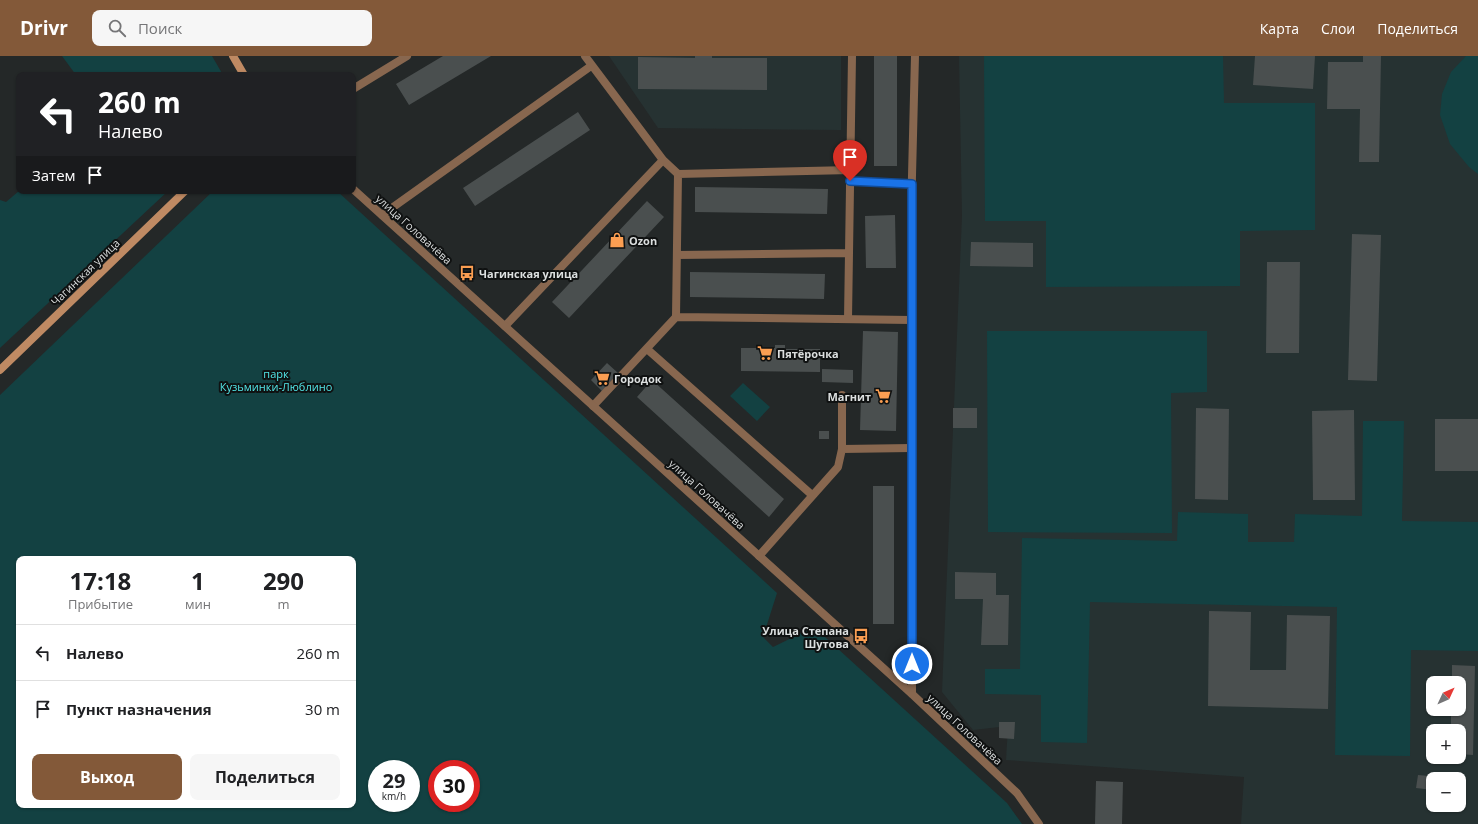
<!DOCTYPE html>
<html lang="ru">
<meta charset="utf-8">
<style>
body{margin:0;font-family:"Open Sans",sans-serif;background:#f6f6f6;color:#202124;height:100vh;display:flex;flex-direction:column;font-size:15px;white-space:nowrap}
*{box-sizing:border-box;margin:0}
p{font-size:13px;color:#757577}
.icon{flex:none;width:22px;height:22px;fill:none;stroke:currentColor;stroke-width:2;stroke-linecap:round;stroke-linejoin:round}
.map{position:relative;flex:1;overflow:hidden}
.sheet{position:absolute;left:16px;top:500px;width:340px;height:252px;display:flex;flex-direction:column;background:#fff;border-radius:8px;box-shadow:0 1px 3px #0004}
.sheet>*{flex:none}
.hud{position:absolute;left:16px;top:16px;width:340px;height:122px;border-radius:8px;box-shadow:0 1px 3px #0004;background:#202124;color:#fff;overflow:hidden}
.needle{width:26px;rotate:46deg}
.controls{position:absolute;left:1426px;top:620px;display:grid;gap:8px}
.controls a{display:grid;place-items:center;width:40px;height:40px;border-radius:8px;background:#fff;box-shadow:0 1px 3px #0004;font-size:20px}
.speed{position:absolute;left:368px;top:704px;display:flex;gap:8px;font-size:20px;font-weight:700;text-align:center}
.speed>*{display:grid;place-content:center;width:52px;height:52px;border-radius:50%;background:#fff;box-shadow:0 1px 3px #0004;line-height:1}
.speed small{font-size:10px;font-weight:400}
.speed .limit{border:6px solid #d22;background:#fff;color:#111}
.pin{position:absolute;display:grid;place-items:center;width:34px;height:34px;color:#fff;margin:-41px -17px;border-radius:50% 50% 50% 0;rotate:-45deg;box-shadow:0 0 4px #0007}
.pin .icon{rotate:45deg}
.me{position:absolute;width:44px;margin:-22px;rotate:0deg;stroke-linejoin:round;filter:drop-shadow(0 0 3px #0008)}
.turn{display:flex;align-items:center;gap:14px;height:84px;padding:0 16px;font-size:18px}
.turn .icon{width:52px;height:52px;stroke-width:2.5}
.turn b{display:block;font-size:28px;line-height:34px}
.then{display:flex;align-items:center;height:38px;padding:0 16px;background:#0003;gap:8px;font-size:15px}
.eta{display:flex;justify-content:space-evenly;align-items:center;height:68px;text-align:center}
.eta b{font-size:24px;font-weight:700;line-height:28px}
.action{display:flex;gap:8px;margin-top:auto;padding:8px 16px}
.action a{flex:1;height:46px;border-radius:8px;background:#835939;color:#fff;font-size:16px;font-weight:700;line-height:46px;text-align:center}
.action a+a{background:#f6f6f6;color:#202124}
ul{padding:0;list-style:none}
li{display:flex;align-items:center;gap:12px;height:56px;padding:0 16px;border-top:1px solid #e0e0e0}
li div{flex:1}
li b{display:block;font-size:15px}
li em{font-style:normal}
header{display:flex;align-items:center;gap:24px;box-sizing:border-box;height:56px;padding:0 20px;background:#835939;color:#fff}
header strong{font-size:19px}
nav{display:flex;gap:22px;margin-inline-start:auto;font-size:14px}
.search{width:280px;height:36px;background:#f6f6f6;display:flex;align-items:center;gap:10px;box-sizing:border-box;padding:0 14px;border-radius:8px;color:#757577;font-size:15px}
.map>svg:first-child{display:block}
.built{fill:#263232;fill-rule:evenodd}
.green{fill:#134142;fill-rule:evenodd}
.building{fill:#4a4f4f}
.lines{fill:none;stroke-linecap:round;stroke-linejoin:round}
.lane{stroke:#88674f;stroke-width:8}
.street{stroke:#88674f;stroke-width:8}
.secondary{stroke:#bf8a63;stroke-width:8}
.route-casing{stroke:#114b97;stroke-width:10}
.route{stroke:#1a73e8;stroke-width:7}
.labels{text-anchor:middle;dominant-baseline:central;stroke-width:4;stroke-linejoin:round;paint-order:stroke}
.street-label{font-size:11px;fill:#dcdfdf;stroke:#0f1111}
.poi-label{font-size:11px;font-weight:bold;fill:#dcdfdf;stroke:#0f1111;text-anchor:start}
.park-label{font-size:11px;fill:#52e6e8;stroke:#0f1111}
</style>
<header>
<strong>Drivr</strong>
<div class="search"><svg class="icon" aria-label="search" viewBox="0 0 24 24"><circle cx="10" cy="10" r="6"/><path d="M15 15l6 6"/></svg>Поиск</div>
<nav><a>Карта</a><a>Слои</a><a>Поделиться</a></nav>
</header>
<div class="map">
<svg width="1478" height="768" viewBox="0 0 1478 768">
<rect width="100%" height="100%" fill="#242828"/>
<path class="built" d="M609,0H841V74L658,72Z
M959,0H1478V768H1241L1244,721L1006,704L1008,670L973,674L942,636L962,160ZM1433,627H1459V653H1433ZM1433,675H1459V701H1433ZM1433,723H1459V749H1433Z"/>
<path class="green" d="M62,0H212L223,19H76Z
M984,0H1223L1224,47H1315V174L1240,175V230L1046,231V165H985Z
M1466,0H1478V118L1469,111L1450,88L1440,59L1442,38L1451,16Z
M19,135H168L0,292V144L6,146Z
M213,135H337L777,537L763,581L773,591L814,571L1007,747L1022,768H0V339ZM19,503H353V749H19ZM377,713H411V747H377ZM437,713H471V747H437Z
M987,275H1207V336L1171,337L1172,477L988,476Z
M743,327L770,351L757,365L730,340Z
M1363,365H1404L1402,465L1478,466V595L1411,594L1410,700L1335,699L1337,551L1090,546L1087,687L1041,686V639L985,638V613H1020L1022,482L1177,485L1178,456L1248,458V486H1294L1295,458L1362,460Z"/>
<path class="building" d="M443,0H491L409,49L396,28Z
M695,0H712V2H767V34L638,33V1L695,2Z
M874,0H897V110H874Z
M1255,0H1315L1313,33L1253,29Z
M1363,0H1381L1379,106H1359L1360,53H1327L1328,6H1363Z
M578,56L590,74L475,150L463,132Z
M695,131L828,133L827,158L695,156Z
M647,145L664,161L569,262L552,246Z
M895,159L896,212H866L865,160Z
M1352,178L1381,179L1377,325L1348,324Z
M971,186L1033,187V211L970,210Z
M1267,206H1300L1299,297H1266Z
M690,216L825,218L824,243L690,241Z
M863,275L898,276L896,375L860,374Z
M775,289H785V293H820V316L741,315V292H775Z
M607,307L618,317L602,335L591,324Z
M822,313L853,314V327L822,326Z
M652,324L784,443L769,461L637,341Z
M953,352H977V372H953Z
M1196,352L1229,353L1228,444L1195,443Z
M1354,354L1355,444H1313L1312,355Z
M1435,363H1478V415H1435Z
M819,375H829V383H819Z
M873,430H894V568H873Z
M955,516L996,517V539H1009L1008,589H981L983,543H955Z
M1209,555L1251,556L1250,614H1286L1287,559L1330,560L1328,653L1208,650Z
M1452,609L1475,610L1473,699L1459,698V675H1451V653H1459V627H1452Z
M999,666H1015L1014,683L999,682Z
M1418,719L1441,721V723H1433V734L1416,732Z
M1096,725L1123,726L1122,768H1095Z"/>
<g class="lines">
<path class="lane" d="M585,0L663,104L678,118L851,114
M353,33L407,0
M850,125L911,128
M382,159L591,10
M677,199L849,197
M676,261L678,118
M848,263L852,0
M505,270L663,104
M647,293L812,439
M593,350L676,261L911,264
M842,393L911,392
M759,500L838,411L842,393V339"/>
<path class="street" d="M353,133L912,638L1017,737L1039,768
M912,638L911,159L915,0"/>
<path class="secondary" d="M233,0L244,19
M0,314L185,135"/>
</g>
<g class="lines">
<defs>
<path id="route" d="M850,125L912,128V608"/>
</defs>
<use href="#route" class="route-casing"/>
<use href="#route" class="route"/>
</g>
<defs>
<symbol id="shop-bare" viewBox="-9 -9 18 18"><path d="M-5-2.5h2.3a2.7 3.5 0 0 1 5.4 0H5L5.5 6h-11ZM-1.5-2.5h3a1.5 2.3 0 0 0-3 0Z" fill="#fb9e52" stroke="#0f1111" stroke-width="2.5" paint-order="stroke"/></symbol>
<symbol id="bus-bare" viewBox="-9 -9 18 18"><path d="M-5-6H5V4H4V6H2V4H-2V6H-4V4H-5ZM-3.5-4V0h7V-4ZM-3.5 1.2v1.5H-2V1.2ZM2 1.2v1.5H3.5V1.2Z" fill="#fb9e52" stroke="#0f1111" stroke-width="2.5" paint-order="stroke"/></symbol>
<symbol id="supermarket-bare" viewBox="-9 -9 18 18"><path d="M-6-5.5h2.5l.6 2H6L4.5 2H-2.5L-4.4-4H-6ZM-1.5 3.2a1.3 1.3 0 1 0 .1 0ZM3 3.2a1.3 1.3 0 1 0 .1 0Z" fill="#fb9e52" stroke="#0f1111" stroke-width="2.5" paint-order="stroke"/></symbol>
</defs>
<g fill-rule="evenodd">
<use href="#shop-bare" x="606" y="173" width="22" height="22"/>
<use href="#bus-bare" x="456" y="206" width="22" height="22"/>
<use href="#supermarket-bare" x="754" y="286" width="22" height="22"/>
<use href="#supermarket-bare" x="591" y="311" width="22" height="22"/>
<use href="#supermarket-bare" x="872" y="329" width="22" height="22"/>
<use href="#bus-bare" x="850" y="569" width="22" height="22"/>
</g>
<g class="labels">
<g class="street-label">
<text transform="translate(414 173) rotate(42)">улица Головачёва</text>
<text transform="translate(85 216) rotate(-44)">Чагинская улица</text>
<text transform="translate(707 438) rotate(42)">улица Головачёва</text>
<text transform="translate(965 673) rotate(43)">улица Головачёва</text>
</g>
<g class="poi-label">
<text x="629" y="184">Ozon</text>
<text x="479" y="217">Чагинская улица</text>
<text x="777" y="297">Пятёрочка</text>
<text x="614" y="322">Городок</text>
<text x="871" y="340" text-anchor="end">Магнит</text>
<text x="849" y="574" text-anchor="end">Улица Степана<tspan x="849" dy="13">Шутова</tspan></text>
</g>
<g class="park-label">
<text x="276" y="317">парк<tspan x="276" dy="13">Кузьминки-Люблино</tspan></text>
</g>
</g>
</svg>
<div class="controls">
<a><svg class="needle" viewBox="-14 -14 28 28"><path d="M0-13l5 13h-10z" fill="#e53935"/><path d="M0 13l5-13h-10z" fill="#757577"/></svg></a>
<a>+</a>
<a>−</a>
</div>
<div class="speed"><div>29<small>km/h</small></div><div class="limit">30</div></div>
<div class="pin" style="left:850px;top:125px;background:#d93025"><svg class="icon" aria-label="arrive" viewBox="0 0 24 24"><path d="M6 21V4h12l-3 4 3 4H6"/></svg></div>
<svg class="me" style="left:912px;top:608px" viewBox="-20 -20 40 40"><circle r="17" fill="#1a73e8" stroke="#fff" stroke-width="3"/><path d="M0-11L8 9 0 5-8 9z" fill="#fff"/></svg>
<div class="hud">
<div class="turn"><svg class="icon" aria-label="left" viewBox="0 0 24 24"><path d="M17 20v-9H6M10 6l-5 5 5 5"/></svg><div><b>260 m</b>Налево</div></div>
<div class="then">Затем<svg class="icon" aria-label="arrive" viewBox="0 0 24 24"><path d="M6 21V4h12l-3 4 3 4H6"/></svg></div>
</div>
<section class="sheet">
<div class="eta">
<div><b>17:18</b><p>Прибытие</p></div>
<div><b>1</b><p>мин</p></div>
<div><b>290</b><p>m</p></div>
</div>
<ul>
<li><svg class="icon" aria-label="left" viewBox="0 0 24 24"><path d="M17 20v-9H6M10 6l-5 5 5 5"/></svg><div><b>Налево</b></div><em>260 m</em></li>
<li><svg class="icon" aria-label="arrive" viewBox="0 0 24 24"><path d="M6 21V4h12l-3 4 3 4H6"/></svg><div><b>Пункт назначения</b></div><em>30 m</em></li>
</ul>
<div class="action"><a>Выход</a><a>Поделиться</a></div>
</section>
</div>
